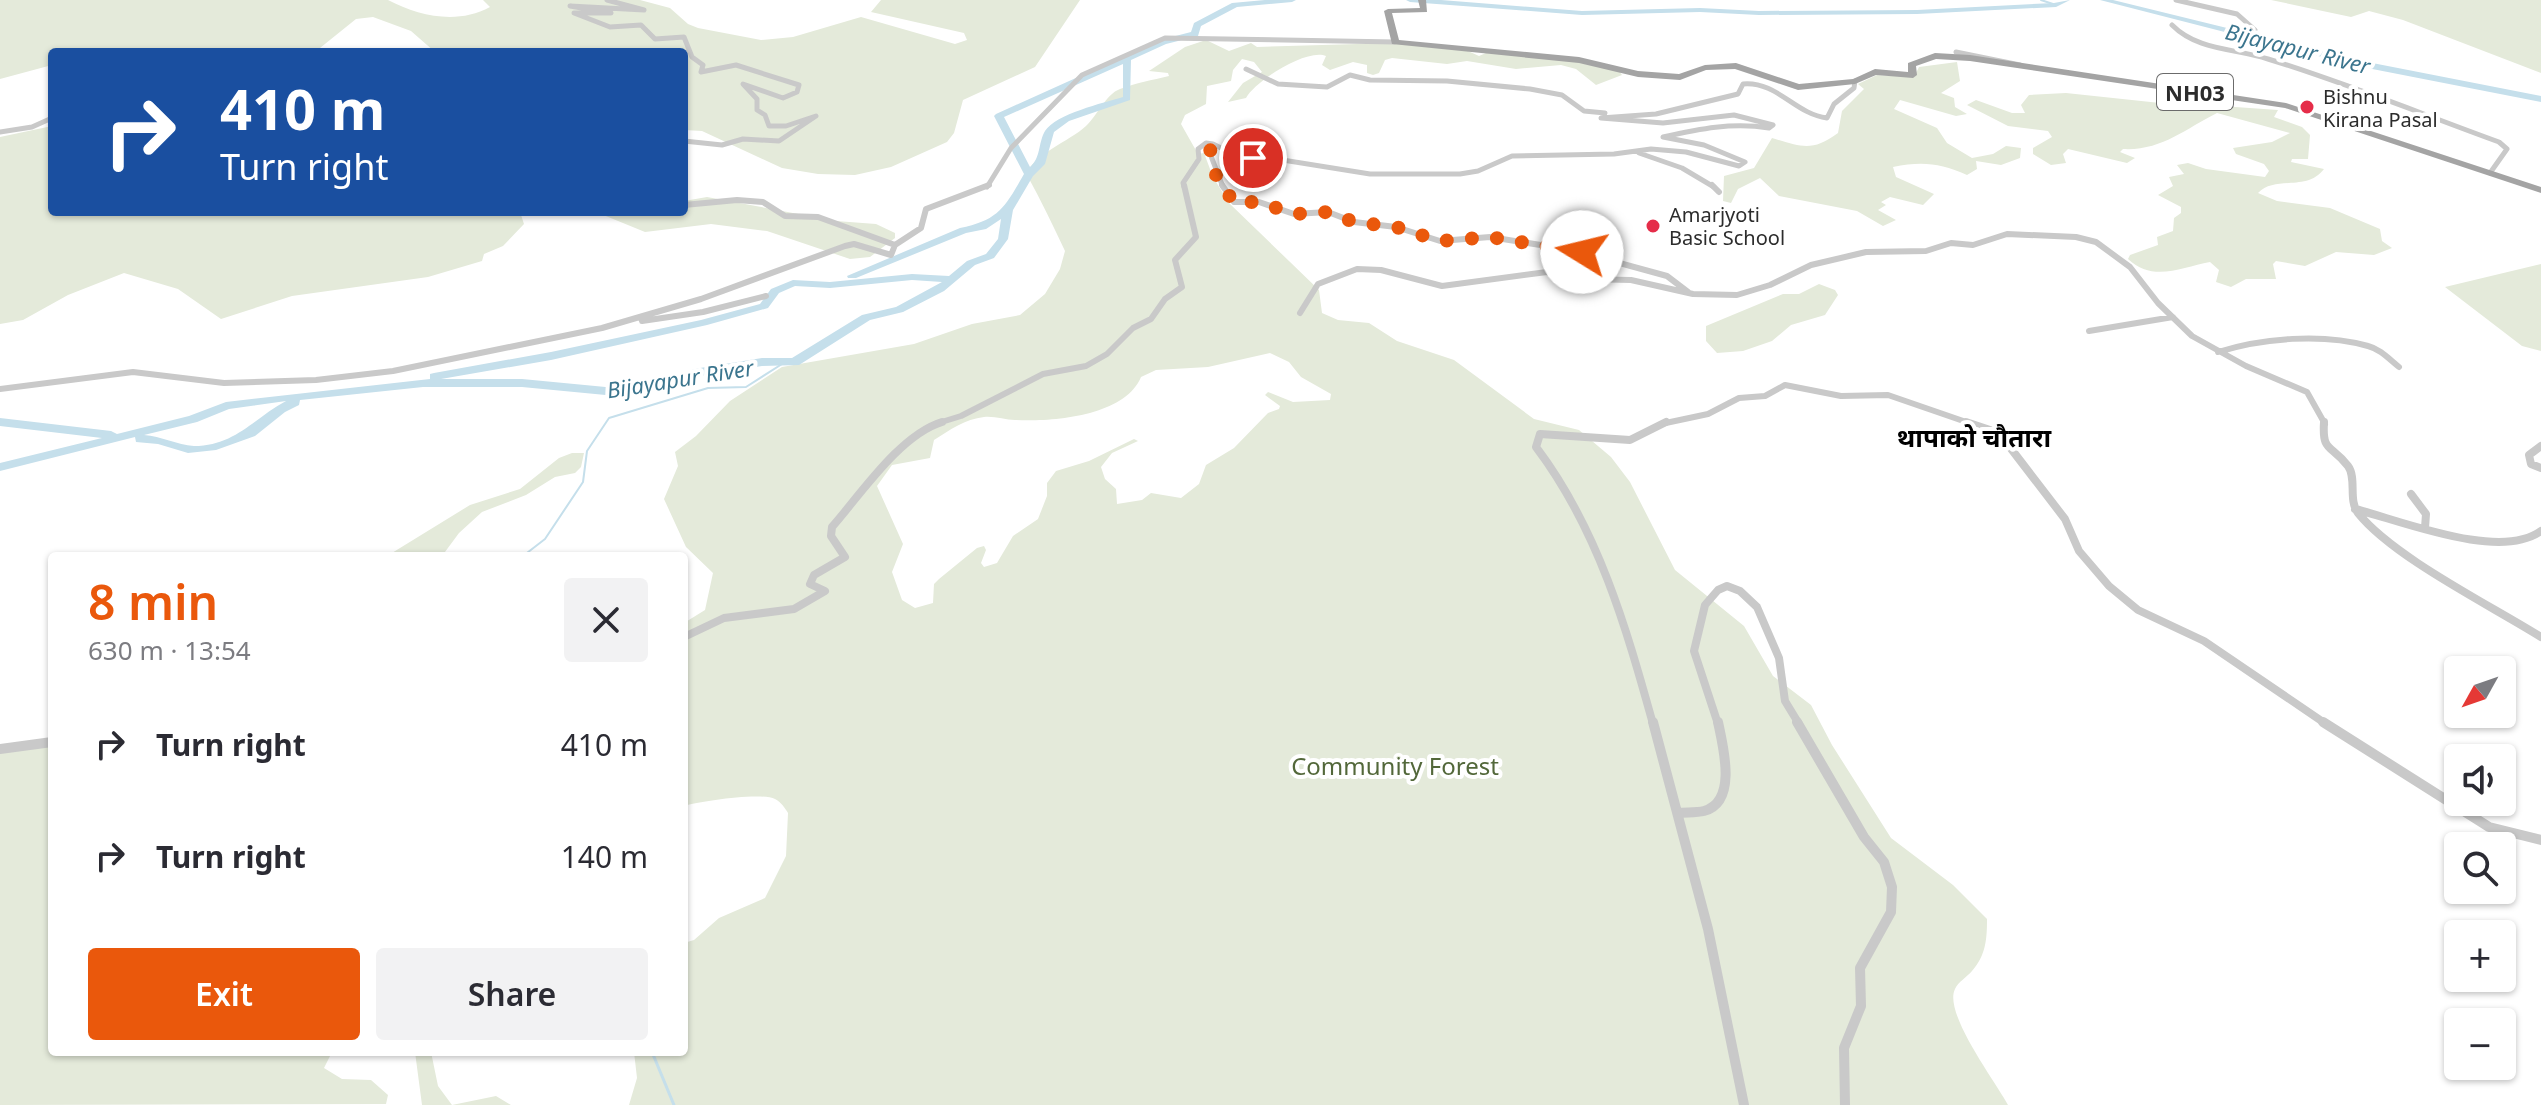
<!DOCTYPE html>
<meta charset="utf-8">
<style>
body{margin:0;font-family:"Noto Sans","Noto Sans Devanagari",sans-serif;background:#f2f2f3;color:#2b2b33;height:100vh;display:flex;flex-direction:column;font-size:30px;white-space:nowrap}
*{box-sizing:border-box;margin:0}
p{font-size:26px;color:#7c7c81}
.icon{flex:none;width:44px;height:44px;fill:none;stroke:currentColor;stroke-width:2;stroke-linecap:round;stroke-linejoin:round}
.map{position:relative;flex:1;overflow:hidden}
.sheet{position:absolute;left:48px;top:552px;width:640px;height:504px;display:flex;flex-direction:column;background:#fff;border-radius:8px;box-shadow:0 2px 6px #0004}
.sheet>*{flex:none}
.guide{position:absolute;left:48px;top:48px;width:640px;height:168px;border-radius:8px;box-shadow:0 2px 6px #0004;background:#1a4fa0;color:#fff;overflow:hidden}
.needle{width:52px;rotate:230deg}
.tools{position:absolute;left:2444px;top:656px;display:grid;gap:16px}
.tools a{display:grid;place-items:center;width:72px;height:72px;border-radius:8px;background:#fff;box-shadow:0 2px 6px #0004;font-size:40px}
.pin{position:absolute;display:grid;place-items:center;width:68px;height:68px;color:#fff;margin:-34px;border:4px solid #fff;border-radius:50%;box-shadow:0 2px 8px #0007}
.me{position:absolute;width:88px;margin:-44px;rotate:279deg;stroke-linejoin:round;filter:drop-shadow(0 0 6px #0008)}
.turn{display:flex;align-items:center;gap:28px;height:168px;padding:0 40px;font-size:36px}
.turn .icon{width:104px;height:104px;stroke-width:2.5}
.turn b{display:block;font-size:56px;line-height:68px}
.round{display:grid;place-items:center;flex:none;width:84px;height:84px;border-radius:8px;background:#f2f2f3}
.headline{display:flex;align-items:center;justify-content:space-between;height:136px;padding:0 40px}
h1{font-size:48px;font-weight:600;line-height:60px;color:#ea580c}
.action{display:flex;gap:16px;margin-top:auto;padding:16px 40px}
.action a{flex:1;height:92px;border-radius:8px;background:#ea580c;color:#fff;font-size:32px;font-weight:600;line-height:92px;text-align:center}
.action a+a{background:#f2f2f3;color:#2b2b33}
ul{padding:0;list-style:none}
li{display:flex;align-items:center;gap:24px;height:112px;padding:0 40px}
li div{flex:1}
li b{display:block;font-size:30px}
li em{font-style:normal}
.map>svg:first-child{display:block}
.green{fill:#e4eada;fill-rule:evenodd}
.lines{fill:none;stroke-linecap:round;stroke-linejoin:round}
.stream-far1{stroke:#c5dfeb;stroke-width:2}
.stream{stroke:#c5dfeb;stroke-width:3}
.river{fill:#c5dfeb;fill-rule:evenodd}
.street-far3{stroke:#c9c9c9;stroke-width:5}
.street-far2{stroke:#c9c9c9;stroke-width:6}
.street-far1{stroke:#c9c9c9;stroke-width:8}
.street{stroke:#c9c9c9;stroke-width:10}
.primary{fill:#a4a4a4;fill-rule:evenodd}
.route{stroke:#ea580c;stroke-width:14;stroke-dasharray:0 25.2}
.poi-dot{fill:#e52d49;stroke:#fff;stroke-width:3}
.labels{text-anchor:middle;dominant-baseline:central;stroke-width:8;stroke-linejoin:round;paint-order:stroke}
.far-poi-label{font-size:20px;fill:#2c2c2c;stroke:#fff;text-anchor:start}
.far-water-label{font-size:22px;font-style:italic;fill:#3b758e;stroke:#fff}
.shield{fill:#fff;stroke:#6b6b6b;stroke-width:2}
.shield-label{font-size:22px;font-weight:bold;fill:#2c2c2c}
.park-label{font-size:24px;fill:#53683a;stroke:#fff}
.neighbourhood-label{font-size:26px;font-weight:bold;fill:#000;stroke:#fff}
</style>
<div class="map">
<svg width="2541" height="1105" viewBox="0 0 2541 1105">
<rect width="100%" height="100%" fill="#fff"/>
<path class="green" d="M0,0H388C419,16 457,25 490,7L483,0H640L670,8L688,24L698,28L761,40L793,37L861,17L955,44L967,40L964,33L871,12L881,0H1080L1035,67L963,100L954,133L947,142L891,167L855,175L818,174L782,168L702,131L684,130V52H435L411,31L373,17L356,19L315,52H52V65L0,79Z
M2271,0H2541V73L2403,20L2369,11L2351,17Z
M1206,40L1229,51L1251,43L1257,47L1392,43L1468,51L1479,56L1486,53L1574,60L1619,71L1622,75L1596,85L1576,69L1561,65L1516,69L1467,61L1447,64L1392,58L1385,60L1379,73L1373,75L1367,73V65L1353,62L1330,70L1322,65L1326,56C1307,48 1255,81 1246,98L1228,102L1243,83L1262,72L1254,62L1242,59L1233,70L1231,81L1207,86L1206,104L1185,115L1181,124L1198,154L1204,153L1213,177L1229,203L1319,290L1322,313L1338,320L1369,323L1397,341L1454,360L1534,419L1579,430L1611,457L1630,482L1675,570L1744,626L1773,676L1811,705L1832,745L1891,838L1953,885L1987,919C1987,939 1986,955 1972,971C1967,977 1958,982 1955,989C1943,1013 1996,1082 2008,1105H629L637,1078L634,1052H684V943L694,940L719,918L765,898L786,856L788,813C785,808 781,802 775,799C761,792 700,801 684,806V623L705,610L713,573L686,547L664,499L678,466L675,452L696,436L730,401L782,367L914,344L972,324L1020,315L1045,294L1060,269L1065,251C1053,226 1041,200 1027,175C1030,156 1070,141 1086,126C1097,116 1106,94 1120,89C1136,83 1152,80 1169,76L1168,73L1149,71L1185,47ZM1270,353L1289,362L1301,377L1331,394L1330,400L1293,402L1268,392L1265,395L1280,406L1279,409L1268,413L1234,448L1206,465L1199,484L1181,498L1151,493L1142,500L1117,504L1116,489L1105,479L1101,467L1112,453L1138,441L1134,439L1089,461L1056,471L1047,483V496L1038,519L1013,536L997,563L984,567L981,563L986,550L984,546L977,548L939,579L934,584L933,603L915,608L902,600L892,572L903,544L877,486L892,465L930,458L934,440C950,430 965,419 984,417C995,416 1005,420 1015,420C1053,422 1125,416 1141,377L1156,370L1208,367Z
M1957,62L1960,81L1941,93L1954,98L1955,107L1967,114L1956,116L1900,100L1894,109L1937,128L1947,143L1972,158L1993,154L2006,146L2021,148L2020,158L2001,165L1976,161L1977,169L1967,175C1940,163 1922,161 1893,167L1896,177L1934,194L1923,205L1890,197L1881,202L1886,205L1878,210L1896,220L1883,226L1857,211L1779,196L1760,178L1738,189L1731,203L1723,201L1724,176L1754,168L1772,138C1802,147 1812,152 1838,133L1842,111L1864,89L1858,84L1877,75L1914,77L1919,67Z
M2066,93L2160,103L2195,100L2221,106L2278,110L2274,117L2302,127L2310,135L2308,159H2292L2291,162L2324,169C2307,192 2275,175 2258,193L2277,201L2330,208L2380,229L2382,241L2392,248L2374,255L2336,252L2305,266L2276,261L2273,264L2276,279H2246L2231,287L2216,282L2219,270L2210,262C2182,267 2153,283 2128,259L2130,255L2158,245L2157,237L2173,231L2174,218L2181,213V207L2158,195L2173,186L2169,177L2184,174L2177,165L2188,163L2206,169L2265,177L2269,171L2264,164L2236,154L2233,148L2272,142L2290,133L2217,113C2185,129 2161,151 2123,149L2120,152L2135,158L2127,163L2068,149L2063,154L2066,163L2051,165L2033,154V148L2052,137L2048,131L2008,126L1967,105L1976,100L2012,113H2025L2021,105L2029,95Z
M52,126V212H424L433,215L520,212L524,224L503,246L484,254L482,261L428,277L292,296L221,319L178,289L124,273L68,295L23,320L0,324V137Z
M707,197L836,221L876,224L895,233V238L870,257L850,259L767,231L711,224L645,232L596,212H684V201Z
M2541,264V351L2522,346L2445,287Z
M1819,284L1835,290L1838,295L1825,315L1791,325L1772,341L1743,351L1717,353L1706,341V326L1783,294H1799Z
M572,453H584L581,467L575,473L555,477L526,495L482,512L459,533L442,556H387L470,505L520,489L559,458Z
M52,741V1052H332L324,1068L342,1079L371,1080L388,1095L386,1104L0,1105V751Z
M415,1052H431L438,1086L452,1105L496,1096L511,1105H422Z"/>
<g class="lines">
<path class="stream-far1" d="M2041,0L2056,5
M523,556L545,539L583,482L587,451L609,418L708,388L746,387L782,364"/>
<path class="stream" d="M652,1052L674,1105"/>
<path class="river" d="M1265,0H1296L1292,2L1237,7L1201,26L1198,36L1166,44L1131,60L1130,100L1069,121L1054,132L1045,164L1033,176L1013,210L1008,239L994,258L975,265L944,291L903,312L870,320L799,365L762,366L700,376L616,396L522,387H423L300,400L299,405L285,412L255,436L216,450L188,453L158,444L136,442L135,437L0,471V463L102,438L0,426V418L111,431L117,434L189,416L226,402L430,379V374L434,373L551,352L701,320L760,304L771,289L793,280L830,282L912,274L949,276L967,261L986,254L998,239L1001,219L986,229L966,233L856,278H848L847,276L960,228C999,220 1005,207 1024,174L994,116L996,114L1160,40L1191,32L1194,23L1232,3ZM1123,64V97C1103,103 1056,114 1045,131C1038,143 1041,158 1030,167L1004,117ZM912,280L942,282L896,307L862,315L792,358H762L700,368L616,388L522,379H441L551,360L707,325L768,308L779,293L795,286L830,288ZM286,401C254,418 235,446 194,446C177,445 161,436 144,435L197,422L229,409Z
M1406,0H1441L1582,11L1700,8L1759,11L1917,10L2054,3L2070,0L2056,7L1917,14L1759,15L1700,12L1582,15L1410,2Z
M2100,0H2113L2357,60L2541,96V102L2357,66Z"/>
<path class="street-far3" d="M607,0L644,10L570,6L611,13H574L610,27L641,25L655,39L684,37L692,57L703,65L701,72L736,65L799,85L797,92L783,98L743,84L757,99V110L765,115L769,126H786L816,116L779,141L743,139L722,145L684,141
M2176,0L2237,14L2255,30
M2172,25C2198,51 2234,48 2268,59C2346,83 2422,114 2499,142L2507,149L2490,173
M1956,52L2020,65
M1246,69L1278,84L1327,87L1350,75L1370,80L1447,81L1530,89L1562,95L1584,111L1605,113
M0,132L32,127L52,118
M1213,144L1239,157L1270,158L1370,174H1460L1478,171L1512,156L1614,154L1651,149L1686,152L1739,166L1745,162L1704,145L1663,137C1699,129 1732,122 1769,128L1773,125L1734,115L1663,123L1601,118L1656,114L1738,94L1743,84C1777,81 1795,114 1827,118L1834,104L1854,88L1855,81
M1639,153L1682,168L1714,187
M987,187L1011,148L1082,75L1165,38L1395,42
M1184,187L1183,183L1199,159L1198,149L1206,143L1213,144L1209,151L1223,187"/>
<path class="street-far2" d="M1222,185L1234,202H1259L1294,214L1328,212L1354,222L1396,227L1440,241L1490,237L1572,250L1667,276L1688,292
M1712,185L1719,192
M684,205L737,200L763,202L785,216L818,217L895,245
M1300,313L1318,284L1357,269L1381,270L1442,286L1547,272L1584,279L1631,280L1693,294L1737,295L1770,285L1811,265L1866,252L1926,251L1951,243L1973,245L2007,234L2076,237L2096,242L2130,267L2158,303L2192,336L2246,366L2307,392L2325,424
M642,321L703,312L766,296
M2089,331L2173,317
M2218,352C2262,338 2323,333 2368,346C2380,349 2389,359 2399,367
M0,389L133,372L224,383L316,380L393,371L602,328L701,299L845,246L854,244L891,255L895,245L921,228L926,209L989,185
M935,424L961,416L1043,374L1086,366L1107,354L1133,328L1151,319L1165,299L1182,287L1175,260L1196,237L1184,185
M1661,424L1708,414L1739,398L1765,396L1785,385L1841,396L1888,395L1972,424"/>
<path class="street-far1" d="M1966,422L1999,433L2065,519L2079,551L2109,586L2138,610L2204,641L2326,724
M2324,422C2322,453 2331,444 2348,466C2357,478 2348,500 2358,513C2393,557 2490,605 2541,637
M2541,446L2529,455L2531,464L2541,468
M2411,494L2426,514L2425,528
M2355,509C2402,521 2500,561 2541,531
M684,637L724,618L794,609L825,591L810,584L814,575L845,557L831,536L832,527C861,494 900,435 942,422
M1653,724C1626,627 1598,529 1536,447L1540,434L1630,440L1666,422
M1718,724L1694,651L1705,605L1718,590L1727,586L1740,591L1757,607L1779,658L1785,701L1799,724"/>
<path class="street" d="M1653,722L1708,929L1744,1105
M1797,722L1864,837L1884,862L1892,887L1891,912L1860,968L1861,1006L1844,1048L1845,1105
M2323,722L2489,827L2541,840
M0,749L52,742
M1678,813C1686,812 1696,813 1704,811C1738,802 1723,746 1718,722"/>
<path class="primary" d="M1418,0H1426L1427,12L1392,13L1399,40L1579,57L1638,71L1679,74L1705,65L1736,63L1799,84L1853,79L1875,69L1908,72V63L1935,53L1970,55L2286,103L2541,187V193L2285,108L1970,61L1936,59L1916,66L1917,75L1913,78L1876,75L1855,84L1798,90L1735,69L1706,70L1680,80L1638,77L1579,63L1392,44L1384,11L1388,9L1420,8Z"/>
</g>
<g class="lines">
<path class="route" d="M1253,158L1235,156L1213,144L1210,149L1217,179L1234,202H1259L1294,214L1328,212L1354,222L1396,227L1440,241L1490,237L1582,252"/>
</g>
<g class="poi-dot">
<circle cx="2307" cy="107" r="8"/>
<circle cx="1653" cy="226" r="8"/>
</g>
<g class="labels">
<g class="far-poi-label">
<text x="2323" y="96">Bishnu<tspan x="2323" dy="23">Kirana Pasal</tspan></text>
<text x="1669" y="214">Amarjyoti<tspan x="1669" dy="23">Basic School</tspan></text>
</g>
<g class="far-water-label">
<text transform="translate(2298 48) rotate(14)">Bijayapur River</text>
<text transform="translate(680 378) rotate(-9)">Bijayapur River</text>
</g>
<rect class="shield" x="2157" y="74" width="76" height="36" rx="6"/>
<g class="shield-label">
<text x="2195" y="92">NH03</text>
</g>
<g class="park-label">
<text x="1395" y="765">Community Forest</text>
</g>
<g class="neighbourhood-label">
<text x="1974" y="437">थापाको चौतारा</text>
</g>
</g>
</svg>
<div class="tools">
<a><svg class="needle" viewBox="-14 -14 28 28"><path d="M0-13l5 13h-10z" fill="#e53935"/><path d="M0 13l5-13h-10z" fill="#7c7c81"/></svg></a>
<a><svg class="icon" aria-label="sound" viewBox="0 0 24 24"><path d="M4 9h4l5-4v14l-5-4H4zM17 9q2 3 0 6"/></svg></a>
<a><svg class="icon" aria-label="search" viewBox="0 0 24 24"><circle cx="10" cy="10" r="6"/><path d="M15 15l6 6"/></svg></a>
<a>+</a>
<a>−</a>
</div>
<div class="pin" style="left:1253px;top:158px;background:#d93025"><svg class="icon" aria-label="arrive" viewBox="0 0 24 24"><path d="M6 21V4h12l-3 4 3 4H6"/></svg></div>
<svg class="me" style="left:1582px;top:252px" viewBox="-20 -20 40 40"><circle r="19" fill="#fff"/><path d="M0-13L10 11 0 6-10 11z" fill="#ea580c"/></svg>
<div class="guide">
<div class="turn"><svg class="icon" aria-label="right" viewBox="0 0 24 24"><path d="M7 20v-9h11M14 6l5 5-5 5"/></svg><div><b>410 m</b>Turn right</div></div>
</div>
<section class="sheet">
<div class="headline"><div><h1>8 min</h1><p>630 m · 13:54</p></div><a class="round"><svg class="icon" aria-label="close" viewBox="0 0 24 24"><path d="M6 6l12 12M18 6L6 18"/></svg></a></div>
<ul>
<li><svg class="icon" aria-label="right" viewBox="0 0 24 24"><path d="M7 20v-9h11M14 6l5 5-5 5"/></svg><div><b>Turn right</b></div><em>410 m</em></li>
<li><svg class="icon" aria-label="right" viewBox="0 0 24 24"><path d="M7 20v-9h11M14 6l5 5-5 5"/></svg><div><b>Turn right</b></div><em>140 m</em></li>
</ul>
<div class="action"><a>Exit</a><a>Share</a></div>
</section>
</div>
